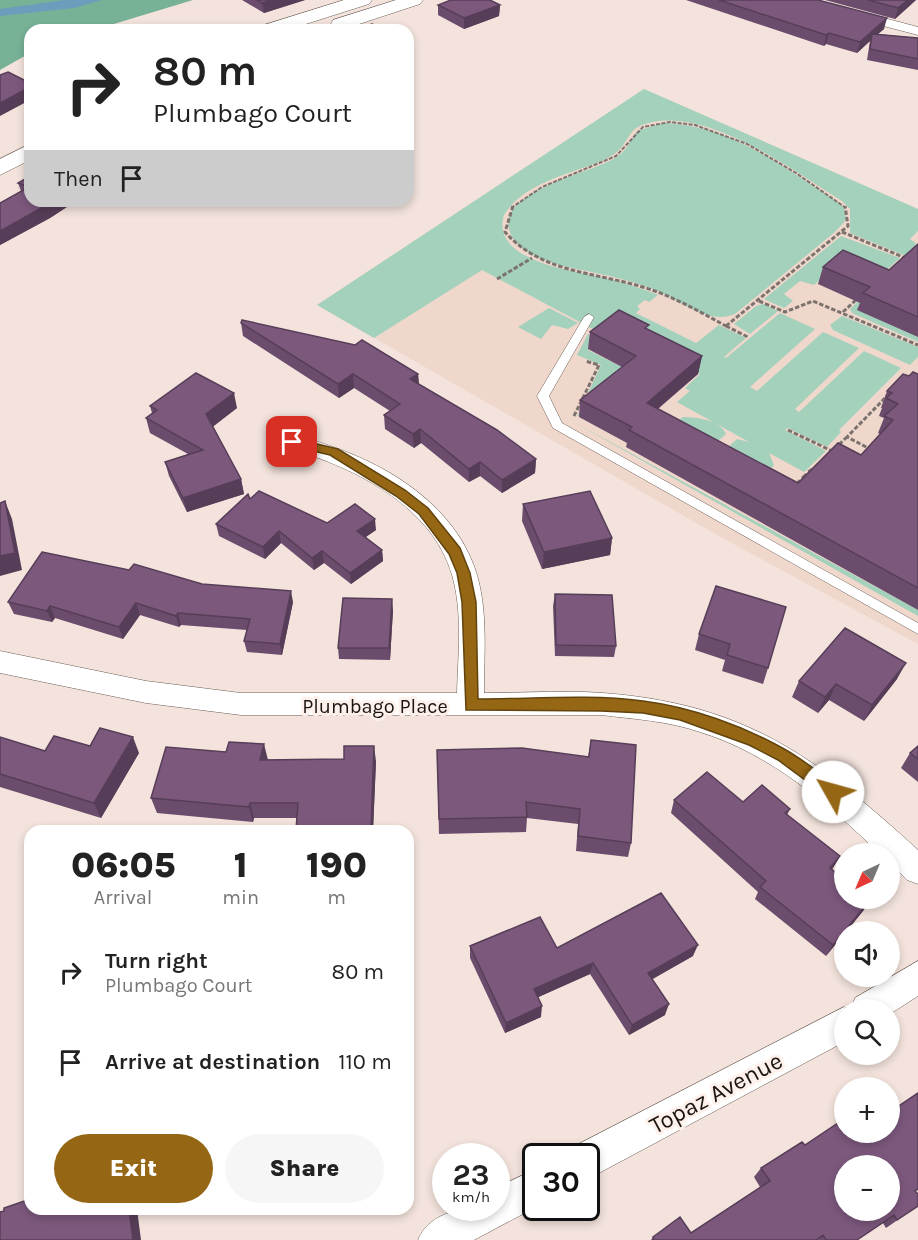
<!DOCTYPE html>
<meta charset="utf-8">
<style>
body{margin:0;font-family:Karla,sans-serif;background:#f6f6f6;color:#222;height:100vh;display:flex;flex-direction:column;font-size:22px;white-space:nowrap}
*{box-sizing:border-box;margin:0}
p{font-size:20px;color:#767676}
.icon{flex:none;width:33px;height:33px;fill:none;stroke:currentColor;stroke-width:2;stroke-linecap:round;stroke-linejoin:round}
.map{position:relative;flex:1;overflow:hidden}
.panel{position:absolute;left:24px;top:825px;width:390px;height:390px;display:flex;flex-direction:column;background:#fff;border-radius:18px;box-shadow:0 3px 9px #0003}
.panel>*{flex:none}
.top-card{position:absolute;left:24px;top:24px;width:390px;height:183px;border-radius:18px;box-shadow:0 3px 9px #0003;background:#fff;color:#222;overflow:hidden}
.needle{width:39px;rotate:224deg}
.fabs{position:absolute;left:834px;top:843px;display:grid;gap:12px}
.fabs a{display:grid;place-items:center;width:66px;height:66px;border-radius:50%;background:#fff;box-shadow:0 3px 9px #0003;font-size:30px}
.speed{position:absolute;left:432px;top:1143px;display:flex;gap:12px;font-size:30px;font-weight:700;text-align:center}
.speed>*{display:grid;place-content:center;width:78px;height:78px;border-radius:50%;background:#fff;box-shadow:0 3px 9px #0003;line-height:1}
.speed small{font-size:15px;font-weight:400}
.speed .limit{border:3px solid #111;border-radius:9px;background:#fff;color:#111}
.pin{position:absolute;display:grid;place-items:center;width:51px;height:51px;color:#fff;margin:-26px;border-radius:12px;box-shadow:0 3px 9px #0006}
.me{position:absolute;width:66px;margin:-33px;rotate:308deg;stroke-linejoin:round;filter:drop-shadow(0 0 4px #0008)}
.turn{display:flex;align-items:center;gap:21px;height:126px;padding:0 30px;font-size:27px}
.turn .icon{width:78px;height:78px;stroke-width:2.5}
.turn b{display:block;font-size:42px;line-height:51px}
.then{display:flex;align-items:center;height:57px;padding:0 30px;background:#0003;gap:12px;font-size:22px}
.eta{display:flex;justify-content:space-evenly;align-items:center;height:102px;text-align:center}
.eta b{font-size:36px;font-weight:800;line-height:42px}
.action{display:flex;gap:12px;margin-top:auto;padding:12px 30px}
.action a{flex:1;height:69px;border-radius:36px;background:#956715;color:#fff;font-size:24px;font-weight:800;line-height:69px;text-align:center}
.action a+a{background:#f6f6f6;color:#222}
ul{padding:0;list-style:none}
li{display:flex;align-items:center;gap:18px;height:90px;padding:0 30px}
li div{flex:1}
li b{display:block;font-size:22px}
li em{font-style:normal}
.map>svg:first-child{display:block}
.built{fill:#efd7cc}
.green{fill:#a3d1bc}
.forest{fill:#77b297}
.water{fill:#6b9dbd}
.lines{fill:none;stroke-linecap:round;stroke-linejoin:round}
.lane-casing{stroke:#6b5e57;stroke-width:1}
.street-casing{stroke:#6b5e57;stroke-width:1}
.secondary-casing{stroke:#6b5e57;stroke-width:1}
.path-far2{stroke:#7d736e;stroke-width:2;stroke-dasharray:4 1.5;stroke-linecap:butt}
.path-far1{stroke:#7d736e;stroke-width:3;stroke-dasharray:4.5 2;stroke-linecap:butt}
.path{stroke:#7d736e;stroke-width:4;stroke-dasharray:6 3;stroke-linecap:butt}
.lane{fill:#fff;fill-rule:evenodd}
.street{fill:#fff;fill-rule:evenodd}
.secondary{fill:#fff;fill-rule:evenodd}
.wall{fill:#6b4c6c}
.shaded-wall{fill:#573e58}
.building{fill:#7c587d;stroke:#573e58;stroke-width:1.5;fill-rule:evenodd}
.route{fill:#956715;stroke:#61430e;stroke-width:1.5}
.labels{text-anchor:middle;dominant-baseline:central;stroke-width:6;stroke-linejoin:round;paint-order:stroke}
.street-label{font-size:20px;fill:#1b1512;stroke:#fef1eb}
.near-street-label{font-size:24px;fill:#1b1512;stroke:#fef1eb}
</style>
<div class="map">
<svg width="918" height="1240" viewBox="0 0 918 1240">
<rect width="100%" height="100%" fill="#f3e3dc"/>
<path class="built" d="M644,89L918,209V644L717,535L317,305Z"/>
<path class="green" d="M644,89L918,209V231L910,239L916,243L914,245L918,244V261L850,233V209L842,201C793,171 703,102 642,125C630,130 629,138 621,148C614,156 604,160 594,164C564,175 521,186 504,215C490,262 576,271 605,278C623,282 641,288 658,295L649,302L645,300L637,306L640,309L636,313L696,343L719,325L746,338L724,357L726,358L780,313L815,329L750,387L757,391L823,332L859,348L795,409L799,412L864,351L901,368L839,430L841,432L827,447L788,428L785,430L826,451L804,472L769,453L774,465L765,475L724,451L737,439L749,442L677,402L690,391L685,388L700,374L656,351L658,353L577,417L601,365L577,355L588,334L601,339L588,350L618,365L644,345L604,335L482,270L374,338L317,305Z
M663,123C730,125 782,166 836,201L844,208L846,220L835,232L735,314C709,326 679,299 655,290C646,286 635,283 625,280C595,271 561,269 533,255C522,250 512,241 509,229C499,191 591,173 615,158C627,151 630,141 637,131Z
M841,236L900,258L874,281L836,265L814,285L800,281L784,294L793,301L784,308L764,299Z
M862,298L865,299L859,306L918,337V342L852,313L850,309Z
M763,304L778,311L750,334L734,324L756,306Z
M549,308L578,323L568,329L552,325L541,339L518,327Z
M842,316L918,347V357L910,365L833,330L830,325Z
M683,417C697,417 720,420 726,434L712,446L673,424Z
M570,420L918,610V616Z"/>
<path class="forest" d="M0,0H193L94,30H30V53L0,70Z"/>
<path class="water" d="M65,0H102L74,8L0,16V9Z"/>
<g class="lines">
<defs>
<path id="lane" d="M589,314L594,317L549,396L562,423L918,623V634L553,428L537,396L584,317Z"/>
<path id="street" d="M793,0H816L918,27V35L795,3Z
M292,435C366,452 453,495 477,575C488,613 484,654 484,693C524,693 564,690 603,693C746,704 816,757 918,850V884L907,880L890,863V854H880C827,803 771,754 700,732C668,721 634,719 601,715H241L146,703L0,673V651L146,681L241,693H457C458,654 463,613 452,575C431,503 349,465 284,447L281,442L284,437Z
M918,961V996L890,1014V1010H851L855,998Z
M844,1007L849,1010H844V1042L599,1173L586,1178V1156H570L573,1147Z
M536,1169V1207L474,1240H418C431,1209 467,1208 496,1208V1188Z"/>
<path id="secondary" d="M344,0H372L369,4L287,30H259L261,26Z
M396,0H423L420,4L347,28H333L331,24L333,20Z
M30,144V160L0,175V159Z"/>
</defs>
<use href="#lane" class="lane-casing"/>
<use href="#street" class="street-casing"/>
<use href="#secondary" class="secondary-casing"/>
<path class="path-far2" d="M511,208L542,187L616,156L643,127L670,122L695,125L747,144L796,173L846,208"/>
<path class="path-far1" d="M513,206L505,232C543,275 601,272 652,290C678,299 702,313 726,326
M842,232L903,257
M497,279L532,258
M759,301L785,312L813,301L918,345
M843,312L859,297
M726,326L748,337
M726,326L848,226L845,206
M574,416L599,365L585,361
M788,430L832,451L847,437
M872,450L847,437L887,396
M809,472L812,469"/>
<path class="path" d="M803,483L799,482L810,471"/>
<use href="#lane" class="lane"/>
<use href="#street" class="street"/>
<use href="#secondary" class="secondary"/>
</g>
<path class="wall" d="M242,0H305L264,13Z
M686,0H818L884,29L878,34L918,38V70L867,60L870,41L857,53L826,44L824,46Z
M825,0H916L895,19Z
M438,5H500L499,16L464,29L438,15Z
M30,176V201H76L50,218L0,245V203L21,191L18,183Z
M918,244V337L857,310L860,303L818,284L823,267L889,270Z
M241,323L418,374L419,384L536,459L535,473L502,493L480,476L469,482L421,443L414,448L385,429L384,415L390,411L354,388L339,398L243,336Z
M648,330L702,356L698,374L658,409L798,483L861,455L880,434L878,433L884,418L879,416L882,408H881L887,391L909,376L918,374V610L626,447L627,443L579,417L580,400L622,367L588,349L590,332Z
M150,406L237,408L213,426L241,479L244,494L187,512L169,476L165,462L188,454L150,433L146,418L152,413Z
M250,499L327,523L376,530L366,537L382,550L383,561L351,584L324,563L314,570L281,543L265,559L219,536L216,524Z
M523,504L612,538L610,555L542,569L522,521Z
M129,570L293,602L282,655L247,652L244,641L247,630L181,625L179,627L140,615L123,639L55,618L52,622L14,614L8,602Z
M716,586L768,668L763,684L722,671L725,660L695,650L699,634Z
M555,594L616,646L614,657L555,656L553,606Z
M393,610L390,660L339,659L338,648Z
M897,679L864,721L829,700L818,713L792,697L799,681Z
M0,737L45,751L90,746L139,753L101,818L0,787Z
M591,740L631,843L628,857L576,851L578,824L527,818L526,832L439,834L437,750L588,757Z
M918,746V782L901,768L910,753Z
M268,760L376,761L373,831H296L297,818H254L253,822L157,813L151,798Z
M674,800L743,802L790,809L787,815L840,856L832,869L871,899L863,911L846,932H844V934L826,956L755,899L758,892L671,813Z
M470,946L557,948L693,956L652,979L665,1015L629,1035L590,974L538,997L541,1017L505,1033L470,958Z
M890,1132L916,1191L918,1206L886,1228L883,1223L857,1240H651L653,1237L691,1233L760,1187L754,1177L761,1168L805,1145Z"/>
<path class="shaded-wall" d="M272,0H305L264,13L262,3Z
M908,0H916L895,19L898,8Z
M500,5L499,16L464,29V18Z
M887,18L884,29L871,40L872,34L870,41L857,53L860,42Z
M829,33L826,44L824,46L826,35Z
M30,87V100L0,116V103Z
M54,201H76L50,218L0,245V231Z
M702,356L698,374L644,420L647,403Z
M353,374L354,388L339,398L338,384Z
M418,374L419,387L410,379Z
M234,393L237,408L210,429L206,414Z
M420,429L421,443L414,448L413,434Z
M536,459L535,473L502,493V480Z
M480,462V476L469,482V469Z
M241,479L244,494L187,512L183,498Z
M5,501L12,519L22,570L0,576V556Z
M375,519L376,530L358,542L357,531Z
M279,531L281,543L265,559L263,547Z
M612,538L610,555L542,569L544,552Z
M382,550L383,561L351,584L350,573Z
M322,551L324,563L314,570L312,558Z
M291,591L293,602L282,655L280,644Z
M392,599L393,610L390,660L389,648Z
M136,603L140,615L123,639L119,627Z
M50,606L55,618L52,622L47,611Z
M178,613L181,625L179,627L176,616Z
M906,663L897,679L864,721L872,705Z
M836,684L829,700L818,713L825,697Z
M133,737L139,753L101,818L94,803Z
M264,744L268,760H260Z
M374,746L376,761L373,831H371Z
M250,803L254,818L253,822L249,807Z
M840,856L833,868L823,880L830,868Z
M871,899L863,911L846,932H844V934L826,956L833,945Z
M698,945L693,956L644,984L648,973Z
M593,963L590,974L532,1000L534,989Z
M410,1002L411,1014L408,1016V1003Z
M669,1004L665,1015L629,1035L632,1025Z
M542,1006L541,1017L505,1033L506,1023Z
M129,1209H137L141,1240H133Z"/>
<path class="building" d="M257,0H272L262,3Z
M451,0H490L500,5L464,18L438,5Z
M719,0H818L887,18L860,42L829,33L826,35Z
M868,0H908L898,8Z
M372,24L382,30H353Z
M872,34L918,38V59L870,49Z
M8,72L30,83V87L0,103V75Z
M30,176V201H54L0,231V203L29,187L18,183Z
M918,244V317L863,293L870,287L823,267L843,250L889,270Z
M619,310L649,325L645,328L702,356L647,403L798,483L838,443L861,455L893,420L884,416L898,404L886,398L892,393L887,391L903,374L909,376L913,372L918,374V588L629,430L632,427L580,400L636,356L590,332Z
M242,320L355,345L362,340L418,374L410,379L497,430L536,459L502,480L480,462L469,469L420,429L413,434L384,415L400,404L353,374L338,384L241,323Z
M196,373L234,393L206,414L241,479L183,498L165,462L203,450L146,418L157,410L150,406Z
M259,491L327,523L355,504L375,519L357,531L382,550L350,573L322,551L312,558L279,531L263,547L216,524L248,494L250,499Z
M590,491L612,538L544,552L523,504Z
M5,501L15,553L0,556V503Z
M42,552L129,570L134,564L202,584L291,591L280,644L244,641L250,619L178,613L176,616L136,603L119,627L50,606L47,611L8,602Z
M716,586L786,607L768,668L727,655L730,644L699,634Z
M555,594L612,595L616,646L556,645Z
M343,598L392,599L389,648H338Z
M845,628L906,663L872,705L836,684L825,697L799,681Z
M100,728L133,737L94,803L0,774V737L45,751L54,736L90,746Z
M591,740L636,745L631,843L578,836L580,809L526,802L527,817L439,819L437,750L522,748L589,757Z
M229,742L264,744L260,760L344,759V746H374L371,829L296,830L298,803H250L249,807L151,798L166,747L226,752Z
M918,746V759L910,753Z
M707,772L743,802L762,785L790,809L785,813L840,856L830,868L844,879V898H870L871,899L833,945L760,887L766,881L674,800Z
M661,893L698,945L648,973L669,1004L632,1025L593,963L534,989L542,1006L506,1023L470,946L540,917L557,948Z
M918,1093V1189L915,1191L918,1194V1206L897,1220L894,1215L857,1240H826L823,1235L816,1240H654L653,1237L680,1217L691,1233L770,1181L761,1168L802,1142L805,1145L844,1119V1132H890V1112ZM844,1166H890V1210H844Z
M30,1199V1209H129L133,1240H0V1212L4,1211V1208Z"/>
<path class="route" d="M292,438L338,449L405,490L428,508L460,548L470,573L476,602L478,699C532,699 589,694 643,701C691,707 744,726 786,750C805,761 822,775 839,787L841,792L839,797H828L778,760L749,745L680,720L643,713L601,711L466,710L462,602L457,573L449,554L419,514L396,496L330,455L288,445L287,442Z"/>
<g class="labels">
<g class="street-label">
<text x="375" y="706">Plumbago Place</text>
</g>
<g class="near-street-label">
<text transform="translate(716 1093) rotate(-28)">Topaz Avenue</text>
</g>
</g>
</svg>
<div class="fabs">
<a><svg class="needle" viewBox="-14 -14 28 28"><path d="M0-13l5 13h-10z" fill="#e53935"/><path d="M0 13l5-13h-10z" fill="#767676"/></svg></a>
<a><svg class="icon" aria-label="sound" viewBox="0 0 24 24"><path d="M4 9h4l5-4v14l-5-4H4zM17 9q2 3 0 6"/></svg></a>
<a><svg class="icon" aria-label="search" viewBox="0 0 24 24"><circle cx="10" cy="10" r="6"/><path d="M15 15l6 6"/></svg></a>
<a>+</a>
<a>−</a>
</div>
<div class="speed"><div>23<small>km/h</small></div><div class="limit">30</div></div>
<div class="pin" style="left:292px;top:442px;background:#d93025"><svg class="icon" aria-label="arrive" viewBox="0 0 24 24"><path d="M6 21V4h12l-3 4 3 4H6"/></svg></div>
<svg class="me" style="left:833px;top:792px" viewBox="-20 -20 40 40"><circle r="19" fill="#fff"/><path d="M0-13L10 11 0 6-10 11z" fill="#956715"/></svg>
<div class="top-card">
<div class="turn"><svg class="icon" aria-label="right" viewBox="0 0 24 24"><path d="M7 20v-9h11M14 6l5 5-5 5"/></svg><div><b>80 m</b>Plumbago Court</div></div>
<div class="then">Then<svg class="icon" aria-label="arrive" viewBox="0 0 24 24"><path d="M6 21V4h12l-3 4 3 4H6"/></svg></div>
</div>
<section class="panel">
<div class="eta">
<div><b>06:05</b><p>Arrival</p></div>
<div><b>1</b><p>min</p></div>
<div><b>190</b><p>m</p></div>
</div>
<ul>
<li><svg class="icon" aria-label="right" viewBox="0 0 24 24"><path d="M7 20v-9h11M14 6l5 5-5 5"/></svg><div><b>Turn right</b><p>Plumbago Court</p></div><em>80 m</em></li>
<li><svg class="icon" aria-label="arrive" viewBox="0 0 24 24"><path d="M6 21V4h12l-3 4 3 4H6"/></svg><div><b>Arrive at destination</b></div><em>110 m</em></li>
</ul>
<div class="action"><a>Exit</a><a>Share</a></div>
</section>
</div>
